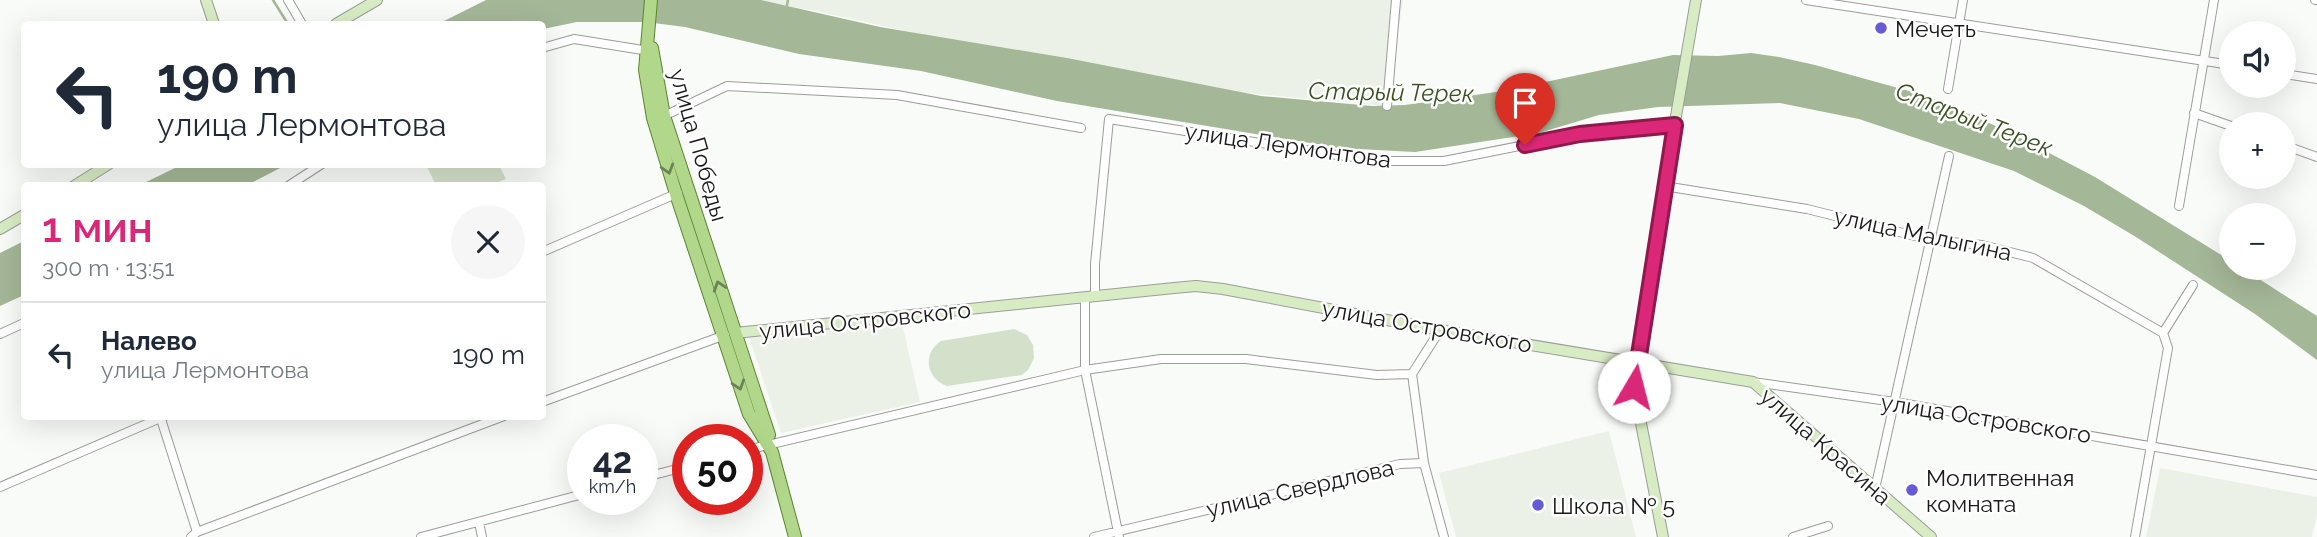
<!DOCTYPE html>
<html lang="ru">
<meta charset="utf-8">
<style>
body{margin:0;font-family:Raleway,sans-serif;background:#f6f6f7;color:#1f2937;height:100vh;display:flex;flex-direction:column;font-size:26px;white-space:nowrap}
*{box-sizing:border-box;margin:0}
p{font-size:23px;color:#747a83}
.icon{flex:none;width:38px;height:38px;fill:none;stroke:currentColor;stroke-width:2;stroke-linecap:round;stroke-linejoin:round}
.map{position:relative;flex:1;overflow:hidden}
.sheet{position:absolute;left:21px;top:182px;width:525px;height:238px;display:flex;flex-direction:column;background:#fff;border-radius:7px;box-shadow:0 7px 28px #0002}
.sheet>*{flex:none}
.guide{position:absolute;left:21px;top:21px;width:525px;height:147px;border-radius:7px;box-shadow:0 7px 28px #0002;background:#fff;color:#1f2937;overflow:hidden}
.buttons{position:absolute;left:2219px;top:21px;display:grid;gap:14px}
.buttons a{display:grid;place-items:center;width:77px;height:77px;border-radius:50%;background:#fff;box-shadow:0 7px 28px #0002;font-size:35px}
.speed{position:absolute;left:567px;top:424px;display:flex;gap:14px;font-size:35px;font-weight:700;text-align:center}
.speed>*{display:grid;place-content:center;width:91px;height:91px;border-radius:50%;background:#fff;box-shadow:0 7px 28px #0002;line-height:1}
.speed small{font-size:18px;font-weight:400}
.speed .limit{border:10px solid #d22;background:#fff;color:#111}
.pin{position:absolute;display:grid;place-items:center;width:60px;height:60px;color:#fff;margin:-72px -30px;border-radius:50% 50% 50% 0;rotate:-45deg;box-shadow:0 0 7px #0007}
.pin .icon{rotate:45deg}
.me{position:absolute;width:77px;margin:-38px;rotate:8deg;stroke-linejoin:round;filter:drop-shadow(0 0 5px #0008)}
.turn{display:flex;align-items:center;gap:24px;height:147px;padding:0 21px;font-size:32px}
.turn .icon{width:91px;height:91px;stroke-width:2.5}
.turn b{display:block;font-size:49px;line-height:60px}
.round{display:grid;place-items:center;flex:none;width:74px;height:74px;border-radius:37px;background:#f6f6f7}
.summary{display:flex;align-items:center;justify-content:space-between;height:119px;padding:0 21px}
h1{font-size:42px;font-weight:600;line-height:52px;color:#db2777}
ul{padding:0;list-style:none}
li{display:flex;align-items:center;gap:21px;height:105px;padding:0 21px;border-top:2px solid #e0e1e3}
li div{flex:1}
li b{display:block;font-size:26px}
li em{font-style:normal}
.map>svg:first-child{display:block}
.built{fill:#ebf1e7}
.green{fill:#d4e1ca}
.water{fill:#a4b797}
.lines{fill:none;stroke-linecap:round;stroke-linejoin:round}
.stream{stroke:#a4b797;stroke-width:2.5}
.street-casing{stroke:#9b9d9a;stroke-width:10}
.secondary-casing{stroke:#9b9d9a;stroke-width:12}
.primary-casing{stroke:#5a842f;stroke-width:14}
.street{stroke:#fff;stroke-width:8}
.secondary{stroke:#d8ecc4;stroke-width:10}
.primary{stroke:#b1d88a;stroke-width:12}
.oneway{stroke:#6c8257}
.route-casing{stroke:#8e194d;stroke-width:18}
.route{stroke:#db2777;stroke-width:12}
.poi-dot{fill:#655bd4;stroke:#fff;stroke-width:2.5}
.labels{text-anchor:middle;dominant-baseline:central;stroke-width:5;stroke-linejoin:round;paint-order:stroke}
.poi-label{font-size:23px;fill:#181918;stroke:#fff;text-anchor:start}
.street-label{font-size:23px;fill:#181918;stroke:#fff}
.water-label{font-size:24px;font-style:italic;fill:#375020;stroke:#fff}
</style>
<div class="map">
<svg width="2317" height="537" viewBox="0 0 2317 537">
<rect width="100%" height="100%" fill="#f9fbf8"/>
<path class="built" d="M754,0H1403L1387,106L1235,92L1043,54L924,35L816,11Z
M901,319L920,402L781,433L748,334Z
M1609,431L1636,537H1456L1439,473Z
M2160,468L2317,497V514L2312,537H2146Z"/>
<path class="green" d="M426,165H499L506,179L490,185H436Z
M1014,329L1027,335L1033,345L1034,358L1028,370L1022,375L947,386C926,379 922,353 941,341Z"/>
<path class="water" d="M486,0H761L880,27L1067,58L1261,96L1372,106L1405,105L1503,91L1673,55L1718,56L1751,53L1779,57L1815,65L1927,96L2005,130L2095,177L2231,261V268H2242L2317,316V360L2255,314L2136,237L2084,206L2014,171L1859,119L1780,103L1658,107L1599,115L1539,133L1415,152L1340,148L1057,101L921,71L799,54L685,27L646,22H577L543,29L542,24H438Z
M181,165V164L286,165L247,185H140Z
M24,241V295L0,306V253Z"/>
<g class="lines">
<path class="stream" d="M273,0L288,24
M787,5L788,0"/>
<defs>
<path id="street" d="M288,0L302,24
M1806,0L2231,65
M2315,0H2317
M542,48L574,39L649,51
M2284,74L2317,79
M1948,89L1963,0
M1387,106L1396,0
M2194,113L2231,126
M664,116L727,86L897,95L1081,128
M2284,145L2317,157
M288,186L322,164
M1664,186L1807,209L1931,240L1982,245L2033,258L2163,333
M2179,206L2214,0
M542,252L678,193
M1095,297V264L1109,119L1337,155L1389,161H1444L1580,134L1675,125
M1085,298V370L1119,537
M1440,330L1412,374L1424,463L1444,537
M0,334L24,323
M1753,382L1895,402L2317,475
M542,402L725,335
M160,416L197,532
M747,450L1085,370L1161,359H1246L1377,375L1412,374
M642,478L688,466
M0,487L165,416
M1875,489L1949,156
M479,522L482,537
M191,537L197,532L504,416
M421,537L583,494
M1094,537L1400,464L1424,463
M1793,537L1828,526
M2135,537L2168,348L2163,333L2193,285"/>
<path id="secondary" d="M206,0L214,24
M336,24L377,0
M74,186L109,164
M0,229L24,215
M735,333L1174,288L1196,286L1223,289L1440,330L1753,382L1931,537
M1663,537L1634,387L1664,186L1696,0"/>
<path id="primary" d="M651,0L645,70L653,118L676,194L749,414L772,452L795,537
M652,48L664,116L769,435"/>
</defs>
<use href="#street" class="street-casing"/>
<use href="#secondary" class="secondary-casing"/>
<use href="#primary" class="primary-casing"/>
<use href="#street" class="street"/>
<use href="#secondary" class="secondary"/>
<use href="#primary" class="primary"/>
</g>
<defs><path id="oneway-chevron" d="M-2-3.5L2.5 0L-2 3.5" fill="none" stroke-width="1.6" stroke-linecap="round" stroke-linejoin="round" transform="scale(1.75)"/></defs>
<g class="oneway">
<use href="#oneway-chevron" transform="translate(668 169) rotate(73)"/>
<use href="#oneway-chevron" transform="translate(719 286) rotate(-108)"/>
<use href="#oneway-chevron" transform="translate(739 385) rotate(72)"/>
</g>
<g class="lines">
<defs>
<path id="route" d="M1525,145L1580,134L1675,125L1634,387"/>
</defs>
<use href="#route" class="route-casing"/>
<use href="#route" class="route"/>
</g>
<g class="poi-dot">
<circle cx="1881" cy="28" r="7"/>
<circle cx="1912" cy="490" r="7"/>
<circle cx="1538" cy="505" r="7"/>
</g>
<g class="labels">
<g class="poi-label">
<text x="1895" y="28">Мечеть</text>
<text x="1926" y="477">Молитвенная<tspan x="1926" dy="26">комната</tspan></text>
<text x="1552" y="505">Школа № 5</text>
</g>
<g class="street-label">
<text transform="translate(699 145) rotate(74)">улица Победы</text>
<text transform="translate(1288 145) rotate(8)">улица Лермонтова</text>
<text transform="translate(1923 234) rotate(12)">улица Малыгина</text>
<text transform="translate(865 320) rotate(-6)">улица Островского</text>
<text transform="translate(1427 326) rotate(10)">улица Островского</text>
<text transform="translate(1986 418) rotate(9)">улица Островского</text>
<text transform="translate(1826 446) rotate(41)">улица Красина</text>
<text transform="translate(1300 488) rotate(-13)">улица Свердлова</text>
</g>
<g class="water-label">
<text transform="translate(1391 92) rotate(1)">Старый Терек</text>
<text transform="translate(1974 119) rotate(21)">Старый Терек</text>
</g>
</g>
</svg>
<div class="buttons">
<a><svg class="icon" aria-label="sound" viewBox="0 0 24 24"><path d="M4 9h4l5-4v14l-5-4H4zM17 9q2 3 0 6"/></svg></a>
<a>+</a>
<a>−</a>
</div>
<div class="speed"><div>42<small>km/h</small></div><div class="limit">50</div></div>
<div class="pin" style="left:1525px;top:145px;background:#d93025"><svg class="icon" aria-label="arrive" viewBox="0 0 24 24"><path d="M6 21V4h12l-3 4 3 4H6"/></svg></div>
<svg class="me" style="left:1634px;top:387px" viewBox="-20 -20 40 40"><circle r="19" fill="#fff"/><path d="M0-13L10 11 0 6-10 11z" fill="#db2777"/></svg>
<div class="guide">
<div class="turn"><svg class="icon" aria-label="left" viewBox="0 0 24 24"><path d="M17 20v-9H6M10 6l-5 5 5 5"/></svg><div><b>190 m</b>улица Лермонтова</div></div>
</div>
<section class="sheet">
<div class="summary"><div><h1>1 мин</h1><p>300 m · 13:51</p></div><a class="round"><svg class="icon" aria-label="close" viewBox="0 0 24 24"><path d="M6 6l12 12M18 6L6 18"/></svg></a></div>
<ul>
<li><svg class="icon" aria-label="left" viewBox="0 0 24 24"><path d="M17 20v-9H6M10 6l-5 5 5 5"/></svg><div><b>Налево</b><p>улица Лермонтова</p></div><em>190 m</em></li>
</ul>
</section>
</div>
